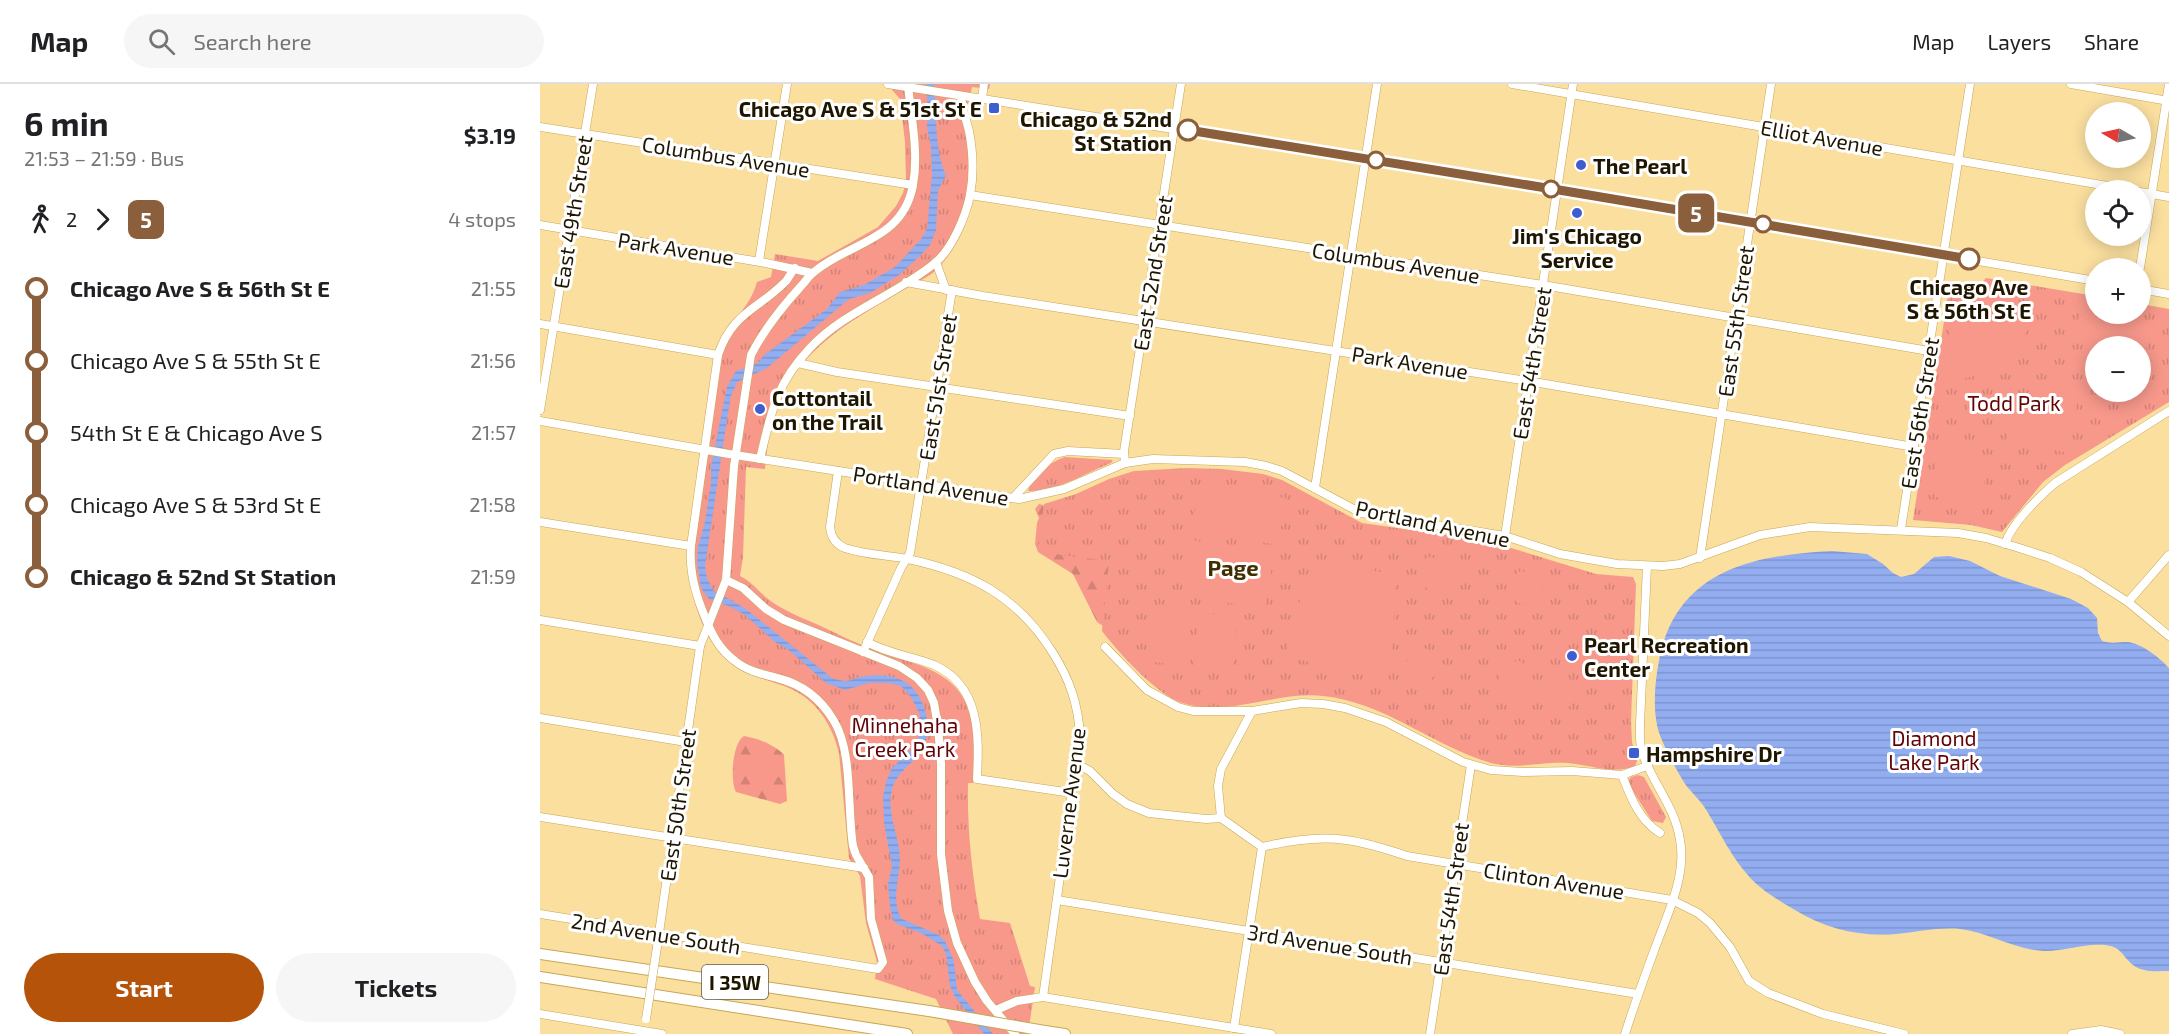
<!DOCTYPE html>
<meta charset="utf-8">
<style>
:root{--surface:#fff;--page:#f6f6f6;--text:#202124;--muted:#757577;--line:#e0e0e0;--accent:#b45309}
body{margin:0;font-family:"Exo 2",sans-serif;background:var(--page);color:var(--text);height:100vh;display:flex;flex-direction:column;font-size:22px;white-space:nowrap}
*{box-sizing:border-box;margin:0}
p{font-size:20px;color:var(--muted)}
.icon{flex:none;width:33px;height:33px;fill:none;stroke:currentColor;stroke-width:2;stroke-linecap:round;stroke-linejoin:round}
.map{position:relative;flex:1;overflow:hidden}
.sheet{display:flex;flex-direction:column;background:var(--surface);width:540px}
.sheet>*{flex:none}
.badge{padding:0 12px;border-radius:9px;font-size:21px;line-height:39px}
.needle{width:39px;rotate:279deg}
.tools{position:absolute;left:1545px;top:18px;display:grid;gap:12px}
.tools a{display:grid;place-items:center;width:66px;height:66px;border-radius:50%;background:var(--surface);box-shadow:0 3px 15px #0003;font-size:30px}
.map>.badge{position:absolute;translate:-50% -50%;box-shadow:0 0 0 3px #fff}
.legs{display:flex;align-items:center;gap:9px;height:66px;padding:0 24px;font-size:20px}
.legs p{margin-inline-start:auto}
.overview{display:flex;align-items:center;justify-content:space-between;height:102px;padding:0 24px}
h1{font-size:33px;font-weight:700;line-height:45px}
.action{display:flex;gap:12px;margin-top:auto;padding:12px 24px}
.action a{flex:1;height:69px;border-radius:36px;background:var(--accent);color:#fff;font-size:24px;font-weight:700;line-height:69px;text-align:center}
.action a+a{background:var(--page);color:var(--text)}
ul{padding:0 24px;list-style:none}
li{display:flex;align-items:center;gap:21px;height:72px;font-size:22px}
li i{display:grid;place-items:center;width:9px;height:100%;margin:0 8px;background:currentColor}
li i::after{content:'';width:15px;height:15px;margin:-8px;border:4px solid;border-radius:50%;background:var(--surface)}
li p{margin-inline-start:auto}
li:first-child i{background:linear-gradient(#0000 50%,currentColor 0)}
li:last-child i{background:linear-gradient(currentColor 50%,#0000 0)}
header{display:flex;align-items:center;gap:36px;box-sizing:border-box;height:84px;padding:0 30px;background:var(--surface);border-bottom:2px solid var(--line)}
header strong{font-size:28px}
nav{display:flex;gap:33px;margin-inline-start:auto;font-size:21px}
.search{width:420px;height:54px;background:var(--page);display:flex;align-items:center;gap:15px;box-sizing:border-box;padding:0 21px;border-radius:33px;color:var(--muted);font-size:22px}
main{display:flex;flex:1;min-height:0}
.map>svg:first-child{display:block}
</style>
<header>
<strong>Map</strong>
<div class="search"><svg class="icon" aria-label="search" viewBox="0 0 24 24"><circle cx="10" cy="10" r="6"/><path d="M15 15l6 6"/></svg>Search here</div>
<nav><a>Map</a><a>Layers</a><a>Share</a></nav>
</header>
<main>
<section class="sheet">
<div class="overview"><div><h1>6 min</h1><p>21:53 – 21:59 · Bus</p></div><b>$3.19</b></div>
<div class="legs"><svg class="icon" aria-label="walk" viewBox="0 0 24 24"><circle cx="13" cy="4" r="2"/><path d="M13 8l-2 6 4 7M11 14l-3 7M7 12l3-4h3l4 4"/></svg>2<svg class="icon" aria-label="forward" viewBox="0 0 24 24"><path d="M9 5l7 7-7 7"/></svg><b class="badge" style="background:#8b5e3c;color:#fff">5</b><p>4 stops</p></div>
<ul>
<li><i style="color:#8b5e3c"></i><b>Chicago Ave S &amp; 56th St E</b><p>21:55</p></li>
<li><i style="color:#8b5e3c"></i><span>Chicago Ave S &amp; 55th St E</span><p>21:56</p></li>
<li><i style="color:#8b5e3c"></i><span>54th St E &amp; Chicago Ave S</span><p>21:57</p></li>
<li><i style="color:#8b5e3c"></i><span>Chicago Ave S &amp; 53rd St E</span><p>21:58</p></li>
<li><i style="color:#8b5e3c"></i><b>Chicago &amp; 52nd St Station</b><p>21:59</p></li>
</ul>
<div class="action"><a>Start</a><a>Tickets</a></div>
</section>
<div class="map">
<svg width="1629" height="950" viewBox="0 0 1629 950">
<defs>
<pattern id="forest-firs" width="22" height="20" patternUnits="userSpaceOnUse" patternTransform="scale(1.5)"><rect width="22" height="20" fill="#f7988b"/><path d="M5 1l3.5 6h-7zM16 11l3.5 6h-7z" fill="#d38276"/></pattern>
<pattern id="park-tufts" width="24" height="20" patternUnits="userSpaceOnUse" patternTransform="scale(1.5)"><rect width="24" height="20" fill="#f7988b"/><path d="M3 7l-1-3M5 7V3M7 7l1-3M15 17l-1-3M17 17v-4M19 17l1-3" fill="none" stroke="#d38276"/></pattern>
<pattern id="water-rules" width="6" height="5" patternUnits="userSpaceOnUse" patternTransform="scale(1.5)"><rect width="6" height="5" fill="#93adf1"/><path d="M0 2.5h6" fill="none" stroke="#7e94cd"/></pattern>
</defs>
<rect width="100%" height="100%" fill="#fadf9f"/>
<g fill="url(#forest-firs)">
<polygon points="499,420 503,421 507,426 560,460 581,501 574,549 557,538 533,490 498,468 495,460 497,439 499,434 495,425"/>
<path d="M204 652C217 654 235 661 244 671L247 717 240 720 196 708C190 697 192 659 204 652Z"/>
</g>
<g fill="url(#park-tufts)" fill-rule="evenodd">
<path d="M347 0H450L449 5 432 3C431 10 428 19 428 26 428 38 434 51 435 63 439 108 428 155 394 188 382 197 368 203 355 211 306 240 263 264 239 318 229 339 227 363 225 385L206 383 203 473 200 492C212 497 220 510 232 518 248 529 268 536 285 544 301 552 316 559 332 565 368 579 415 584 429 626 437 648 434 675 433 699H428C427 745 432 790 440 835L470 839 490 902 495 903 488 950H413L396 915 335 895 337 878 326 839 320 792 309 774 299 669C291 636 272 610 238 600 221 594 202 590 188 577 164 556 154 520 148 490L179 260C191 235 209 226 217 198L231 193 235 170 278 177 338 143 356 122 363 109 366 97 365 58 360 15Z"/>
<path d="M1446 194 1555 212 1556 230H1600L1601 220 1629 225V318L1525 381 1503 398 1462 448 1431 441 1373 436 1410 199C1424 201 1437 206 1446 194ZM1556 262H1600V308H1556Z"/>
<path d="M525 373 573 376 571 379C545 389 516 408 488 407 492 393 511 377 525 373Z"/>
<path d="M647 384 682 385 723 390 742 396 822 439 948 457 1056 490 1093 493 1096 500 1091 637 1092 658 1097 677 1095 682C1073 691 1051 681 1028 679 1002 677 977 686 951 679 893 662 844 618 783 612 736 607 688 634 642 619 617 611 578 568 562 547L569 477 498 468 504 420 536 410 569 395 594 387Z"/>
<polygon points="1098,691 1104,693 1126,733 1123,739 1112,737 1089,701 1088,697 1091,693"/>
</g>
<g fill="#f7988b">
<path d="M1423 210 1499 223C1491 240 1477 271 1460 281 1443 292 1421 295 1402 299L1415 218Z"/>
<polygon points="1539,231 1606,243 1609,248 1601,296 1600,262 1556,262 1555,278 1545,256"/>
<path d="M1541 298 1529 365 1524 368 1465 359C1485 319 1497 310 1541 298Z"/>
<path d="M1401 351C1437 368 1443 384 1449 422L1396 413 1391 407Z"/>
<polygon points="660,399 746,414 738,461 652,445"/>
<polygon points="650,456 734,470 725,525 641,511"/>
<path d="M888 473C892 474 898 474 902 475 926 482 906 520 886 504 884 502 881 500 880 496 879 491 882 482 883 477Z"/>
<polygon points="793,479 856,491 851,590 843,596 748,573 748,547 770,492"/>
<path d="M980 487 1000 490 1003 496C1002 502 1002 510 998 515 986 533 950 506 980 487Z"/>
<polygon points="617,522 651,528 642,582 608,577"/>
<polygon points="658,529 697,532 693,587 654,583"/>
<path d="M880 563C902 567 906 584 889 597L869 595 865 590C867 577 867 567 880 563Z"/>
<path d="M979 577 986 581 992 588 989 608 984 612C978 611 969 611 964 607 956 602 957 588 964 581 968 578 974 577 979 577Z"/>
<polygon points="1011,598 1037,609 1031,623 1005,612"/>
<polygon points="240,671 240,693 206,693 205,672"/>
</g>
<g fill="url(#water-rules)">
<path d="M386 0H394C397 32 394 63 406 92L398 106 396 146 390 161 379 173 359 191 330 209 309 215 227 284 197 298 191 312 187 335 165 482 167 494 173 506 206 525 292 594C296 595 302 597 306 597 310 597 315 594 319 593 331 591 347 590 359 595 384 604 395 643 382 665 373 681 357 687 352 705 346 731 360 752 360 777 359 794 351 821 362 835L399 851 405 857 414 877 417 906 453 950H444L415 913 410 902 406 870 402 862 383 850 357 840 353 836 350 823 348 800 352 782 344 739 343 713 346 698 352 684 374 663 378 655 380 631 371 613 361 602 348 599H329L305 606 286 599 249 566 235 558 205 531 191 523 169 515 161 504 157 478 158 463 165 438 171 399V382L187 303 196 287 218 279 224 271 287 225 300 208 324 201 355 183 381 155 387 145 392 91 391 63 387 43 388 26Z"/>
<path d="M1292 467 1327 470 1343 480 1353 489 1361 493 1374 490 1394 473 1409 472 1430 477 1460 492 1531 515 1548 524 1557 534 1558 549 1562 557C1571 560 1578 558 1587 558 1601 559 1619 573 1629 584V887C1618 887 1603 889 1593 881 1581 871 1582 863 1565 861 1545 859 1525 867 1505 867 1475 866 1448 848 1420 845 1399 843 1377 848 1356 850 1320 853 1286 845 1255 826 1238 816 1219 805 1207 790 1192 774 1177 743 1165 724 1158 713 1148 706 1142 695 1135 683 1119 654 1117 641 1113 621 1115 597 1119 577 1136 486 1213 471 1292 467Z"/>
</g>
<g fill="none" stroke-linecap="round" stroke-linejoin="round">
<defs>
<g id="minor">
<polyline points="348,0 1025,107 1556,197"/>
<polyline points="972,0 1591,106"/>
<polyline points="1531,0 1629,17"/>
<polyline points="442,14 444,0"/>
<polyline points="0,43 373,101"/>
<polyline points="1600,108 1629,113"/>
<polyline points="430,111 1003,201 1389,267"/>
<polyline points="0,141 226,179 272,189"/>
<polyline points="219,177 247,0"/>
<polyline points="396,178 406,206"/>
<polyline points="1600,184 1629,0"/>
<polyline points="366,198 443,212 988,297 1374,363"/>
<polyline points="1600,205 1629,210"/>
<polyline points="0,240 178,271"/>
<polyline points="258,279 297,288 590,332"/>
<polyline points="0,326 53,0"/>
<polyline points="0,337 189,370 479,415 524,405 585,379 613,375 644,376 705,378 726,382 742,387 821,429 965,452 1020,470 1077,480 1123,482 1140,480 1220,451 1270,443 1418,449 1446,454 1476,463 1510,474 1541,488 1588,518 1629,552"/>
<path d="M220 375C231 328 236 300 270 264 305 227 356 211 395 179 412 165 426 132 430 111 434 90 433 68 429 47 426 35 422 25 421 12"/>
<polyline points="585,379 584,367 641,0"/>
<path d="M298 387 290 443C291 453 295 460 305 464 325 471 348 471 368 475 433 489 478 513 513 569 530 596 538 620 540 651L503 913"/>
<polyline points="775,404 837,0"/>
<polyline points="473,414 514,370 528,367 584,370"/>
<polyline points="0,438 151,462"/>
<polyline points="1361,445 1430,0"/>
<polyline points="965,452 1033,0"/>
<path d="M1465 460C1472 439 1498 414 1515 399L1629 327"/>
<polyline points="1160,474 1231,0"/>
<polyline points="186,496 203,504 226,525 244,536 359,582 377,594 388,606 394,619 398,643 401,679 401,770 408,827 417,859 435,898 447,917 475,950"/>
<polyline points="1588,518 1629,471"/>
<polyline points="0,536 160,562"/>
<path d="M327 558C348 570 372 572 394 581 441 602 439 652 437 695L532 709"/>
<polyline points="565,563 607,606 638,623 653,627 712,627 761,619 783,620 805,624 846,638 923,678 951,686 983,688 1032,687 1082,691 1107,682"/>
<polyline points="323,568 361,484 370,469 412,206"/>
<polyline points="0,634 146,658"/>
<path d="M537 680 550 687 573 710 587 720 609 729 666 735 681 734 722 763C781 749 809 752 867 772L1132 816 1158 829 1170 839 1190 863 1209 897 1228 909 1283 930 1364 950"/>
<path d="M1082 691C1091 714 1099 736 1120 749"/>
<polyline points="0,733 324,784"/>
<polyline points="681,734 678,702 681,685 712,627"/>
<polyline points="517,816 1098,910"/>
<path d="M0 830 338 885 343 878 331 835 329 793 316 771 313 762C307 725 313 668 294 637 281 615 262 600 237 594 223 590 207 587 195 577 179 565 172 551 165 533 155 510 149 488 151 462L178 271C192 229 217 226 244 199 249 195 250 189 255 184"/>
<path d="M117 863 160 562 186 496 194 382 211 271C224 245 242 223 262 201 266 197 269 191 274 188 309 158 363 157 373 101 379 68 371 33 368 1"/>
<polyline points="456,926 477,917 503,913 731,950"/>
<polyline points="0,930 122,950"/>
<polyline points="694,944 722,763"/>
<polyline points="890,950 931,681"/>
<path d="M1085 950C1094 922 1104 894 1114 867 1126 833 1147 793 1140 756 1135 722 1112 699 1102 668 1099 659 1100 649 1100 640L1107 482"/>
<polyline points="1532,950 1561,946 1580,950"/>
</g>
<g id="highway">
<polyline points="0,870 389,927"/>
<polyline points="0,893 367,950"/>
<polyline points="505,947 525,950"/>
</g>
</defs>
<use href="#minor" stroke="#c7a755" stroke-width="9"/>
<use href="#highway" stroke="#c7a755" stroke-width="12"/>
<use href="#minor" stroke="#fff" stroke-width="8"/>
<use href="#highway" stroke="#fff" stroke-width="10"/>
<defs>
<polyline id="minor-bridge" points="106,935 117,863"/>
<polyline id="highway-bridge" points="389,927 505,947"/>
</defs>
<use href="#minor-bridge" stroke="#c7a755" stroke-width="9" stroke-linecap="butt"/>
<use href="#highway-bridge" stroke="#c7a755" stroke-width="12" stroke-linecap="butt"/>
<use href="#minor-bridge" stroke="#fff" stroke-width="8"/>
<use href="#highway-bridge" stroke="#fff" stroke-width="10"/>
</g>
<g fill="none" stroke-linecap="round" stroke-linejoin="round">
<defs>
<polyline id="line-1" points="648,46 1025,107 1429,175"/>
</defs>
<use href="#line-1" stroke="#fff" stroke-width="14"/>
<use href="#line-1" stroke="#8b5e3c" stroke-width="9"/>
</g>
<g fill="#3e5dcf" stroke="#fff" stroke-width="2">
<rect x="448" y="18" width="12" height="12" rx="3"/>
<circle cx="1041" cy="81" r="6"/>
<circle cx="1037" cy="129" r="6"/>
<circle cx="220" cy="325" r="6"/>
<circle cx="1032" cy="572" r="6"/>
<rect x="1088" y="663" width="12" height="12" rx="3"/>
</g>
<g fill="#fff" stroke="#8b5e3c" stroke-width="3">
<circle cx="648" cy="46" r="10"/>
<circle cx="836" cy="76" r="8"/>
<circle cx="1011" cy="105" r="8"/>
<circle cx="1223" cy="140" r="8"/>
<circle cx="1429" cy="175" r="10"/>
</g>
<g text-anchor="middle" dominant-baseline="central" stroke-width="6" stroke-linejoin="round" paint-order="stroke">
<rect fill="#fff" stroke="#625c4c" stroke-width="1.5" x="162" y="881" width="66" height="34" rx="4.5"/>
<g font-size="20" font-weight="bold" fill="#1f1600">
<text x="195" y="898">I 35W</text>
</g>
<g font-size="21" font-weight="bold" fill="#1f1600" stroke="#fff" text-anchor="start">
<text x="442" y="24" text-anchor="end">Chicago Ave S &amp; 51st St E</text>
<text x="1053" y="81">The Pearl</text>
<text x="1037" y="151" text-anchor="middle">Jim's Chicago<tspan x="1037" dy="24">Service</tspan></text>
<text x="232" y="313">Cottontail<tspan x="232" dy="24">on the Trail</tspan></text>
<text x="1044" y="560">Pearl Recreation<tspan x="1044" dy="24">Center</tspan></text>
<text x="1106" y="669">Hampshire Dr</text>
</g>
<g font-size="21" font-weight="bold" fill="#1f1600" stroke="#fff" text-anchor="end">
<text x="632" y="34">Chicago &amp; 52nd<tspan x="632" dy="24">St Station</tspan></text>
<text x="1429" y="202" text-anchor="middle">Chicago Ave<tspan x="1429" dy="24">S &amp; 56th St E</tspan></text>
</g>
<g font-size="21" fill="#1f1600" stroke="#fff">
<text transform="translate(1282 53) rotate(10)">Elliot Avenue</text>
<text transform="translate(186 72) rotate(9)">Columbus Avenue</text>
<text transform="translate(32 128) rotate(-81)">East 49th Street</text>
<text transform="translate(136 164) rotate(9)">Park Avenue</text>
<text transform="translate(856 178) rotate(9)">Columbus Avenue</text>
<text transform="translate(612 189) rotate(-81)">East 52nd Street</text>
<text transform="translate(1195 237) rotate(-82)">East 55th Street</text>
<text transform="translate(870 278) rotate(9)">Park Avenue</text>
<text transform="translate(991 279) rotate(-81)">East 54th Street</text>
<text transform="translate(397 303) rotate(-81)">East 51st Street</text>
<text transform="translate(1379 329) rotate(-81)">East 56th Street</text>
<text transform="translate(391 401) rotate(9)">Portland Avenue</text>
<text transform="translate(893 439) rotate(12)">Portland Avenue</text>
<text transform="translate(528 719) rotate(-83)">Luverne Avenue</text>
<text transform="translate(137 721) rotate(-82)">East 50th Street</text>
<text transform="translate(1014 796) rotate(9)">Clinton Avenue</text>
<text transform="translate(910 815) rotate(-82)">East 54th Street</text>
<text transform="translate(116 849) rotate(9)">2nd Avenue South</text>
<text transform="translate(790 860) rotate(9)">3rd Avenue South</text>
</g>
<g font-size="21" fill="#630304" stroke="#fff">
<text x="1474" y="318">Todd Park</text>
<text x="365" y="640">Minnehaha<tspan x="365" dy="24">Creek Park</tspan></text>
<text x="1394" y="653">Diamond<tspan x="1394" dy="24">Lake Park</tspan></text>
</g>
<g font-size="22" font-weight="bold" fill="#3f2f00" stroke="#fff">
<text x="693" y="483">Page</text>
</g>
</g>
</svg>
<div class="tools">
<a><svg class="needle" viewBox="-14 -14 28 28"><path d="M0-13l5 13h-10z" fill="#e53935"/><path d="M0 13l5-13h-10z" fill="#757577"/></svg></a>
<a><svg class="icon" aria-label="locate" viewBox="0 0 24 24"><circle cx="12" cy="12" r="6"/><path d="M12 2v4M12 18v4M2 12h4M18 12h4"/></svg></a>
<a>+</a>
<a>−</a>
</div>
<b class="badge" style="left:1156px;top:129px;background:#8b5e3c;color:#fff">5</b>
</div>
</main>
